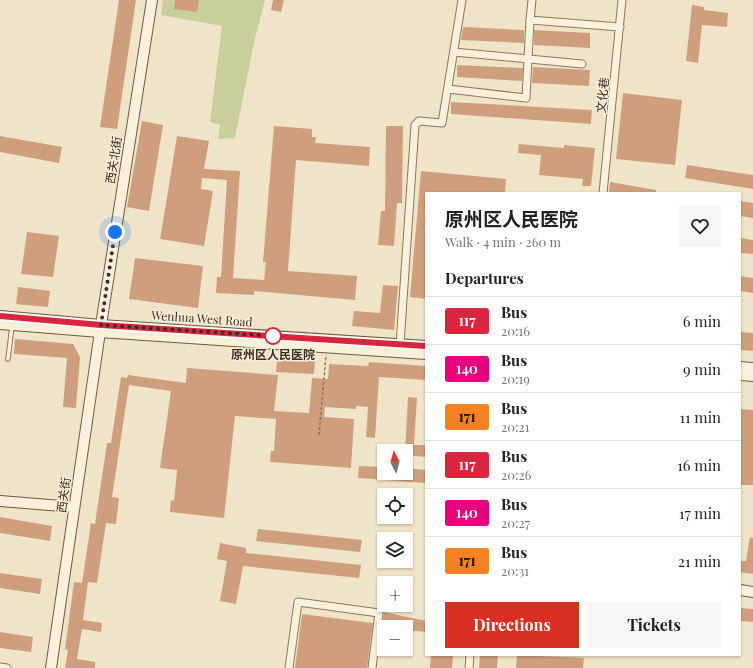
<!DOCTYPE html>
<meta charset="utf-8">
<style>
:root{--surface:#fff;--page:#f6f6f6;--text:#222;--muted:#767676;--line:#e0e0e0;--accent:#d93025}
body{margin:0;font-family:"Playfair Display","Noto Sans SC",serif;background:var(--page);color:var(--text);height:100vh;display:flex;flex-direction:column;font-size:15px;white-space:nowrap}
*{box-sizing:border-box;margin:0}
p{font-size:13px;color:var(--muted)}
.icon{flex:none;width:22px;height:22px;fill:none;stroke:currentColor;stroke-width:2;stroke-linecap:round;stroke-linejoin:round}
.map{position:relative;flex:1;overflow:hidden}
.details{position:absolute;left:425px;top:192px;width:316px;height:464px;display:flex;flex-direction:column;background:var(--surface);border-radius:0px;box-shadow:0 1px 3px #0004}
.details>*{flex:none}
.badge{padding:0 8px;border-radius:3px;font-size:14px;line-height:26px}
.needle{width:26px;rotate:354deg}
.tools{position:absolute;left:377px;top:444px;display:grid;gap:8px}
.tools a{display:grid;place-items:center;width:36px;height:36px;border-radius:0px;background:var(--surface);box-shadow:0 1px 3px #0004;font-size:20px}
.you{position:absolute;width:20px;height:20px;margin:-10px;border:3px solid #fff;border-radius:50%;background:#1a73e8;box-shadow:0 0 0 6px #1a73e833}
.map>.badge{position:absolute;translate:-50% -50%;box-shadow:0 0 0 2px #fff}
h2{padding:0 20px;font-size:15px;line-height:36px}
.round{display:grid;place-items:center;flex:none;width:42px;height:42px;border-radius:0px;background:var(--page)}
.headline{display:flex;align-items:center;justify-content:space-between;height:68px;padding:0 20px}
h1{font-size:19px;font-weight:700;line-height:30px}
.primary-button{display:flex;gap:8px;margin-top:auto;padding:8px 20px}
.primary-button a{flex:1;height:46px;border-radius:0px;background:var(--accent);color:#fff;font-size:16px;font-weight:700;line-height:46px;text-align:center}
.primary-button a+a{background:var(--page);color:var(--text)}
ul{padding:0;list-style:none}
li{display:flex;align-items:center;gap:12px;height:48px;padding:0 20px;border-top:1px solid var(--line)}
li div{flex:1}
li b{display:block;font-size:15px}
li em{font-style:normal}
li .badge{min-width:44px;font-weight:700;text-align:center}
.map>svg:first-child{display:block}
</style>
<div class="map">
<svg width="753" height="668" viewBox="0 0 753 668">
<rect width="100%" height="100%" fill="#f0e4c8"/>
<polygon fill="#c9cf9b" points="163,0 265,0 255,38 235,138 218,139 220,125 210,122 222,26 161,15"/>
<g fill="#cf9f7d">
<polygon points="119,0 136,0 117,129 100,127"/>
<polygon points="175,0 199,0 197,12 174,9"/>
<polygon points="273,0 284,0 281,12 271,10"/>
<polygon points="692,5 704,7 704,10 728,13 727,27 702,25 698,63 686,61"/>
<polygon points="463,27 524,30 524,43 461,40"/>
<polygon points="534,30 590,33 590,48 534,45"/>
<polygon points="457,65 523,68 522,81 457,77"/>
<polygon points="533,67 590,70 589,86 532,83"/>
<polygon points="623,93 682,100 675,165 616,159"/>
<polygon points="451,102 592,110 591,124 451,114"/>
<polygon points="142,121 163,125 149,211 127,207"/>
<polygon points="274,126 312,129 312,137 316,137 315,143 370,147 369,166 296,160 288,271 357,276 355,300 254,291 254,295 216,293 217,277 221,277 227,180 202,178 201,189 213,191 204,246 160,239 177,136 209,141 204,169 240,171 233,278 264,280 266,262 263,262"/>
<polygon points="386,126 403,126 402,203 397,203 394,246 378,245 381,211 385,211"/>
<polygon points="0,136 62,147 59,163 0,152"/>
<polygon points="519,144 564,148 564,145 595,148 591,186 582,186 583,179 539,175 541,155 518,153"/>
<polygon points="687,165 753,175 753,189 685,178"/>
<polygon points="421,171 506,179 505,193 426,193 426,299 410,297"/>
<polygon points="610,182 656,190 656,193 609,193"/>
<polygon points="740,201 753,203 753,218 740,216"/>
<polygon points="27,232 59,236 53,277 21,274"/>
<polygon points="740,238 753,240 753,254 740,253"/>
<polygon points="135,258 203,266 198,308 129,299"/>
<polygon points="740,276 753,278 753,293 740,291"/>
<polygon points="383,285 398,286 394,330 352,326 354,311 380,313"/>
<polygon points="18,287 50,291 48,307 16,304"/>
<polygon points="740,332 753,333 753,351 740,350"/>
<polygon points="15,339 73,344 80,357 76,408 63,407 67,358 14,354"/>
<polygon points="277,358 315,361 314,374 276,372"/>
<polygon points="369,362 426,366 426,380 379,377 375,438 366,437 368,407 356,406 356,409 325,407 324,417 354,419 351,468 270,462 271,451 274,451 276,419 235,416 224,518 170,512 171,500 174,501 177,470 160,468 171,391 129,385 112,497 119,498 116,524 106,523 97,583 88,582 83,620 102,623 101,632 82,629 77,659 95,662 95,668 65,668 68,650 65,649 74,582 82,583 91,523 95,524 107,443 111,443 121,377 127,378 128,375 186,383 187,368 278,375 274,411 309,413 312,378 328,379 329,364 368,366"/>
<polygon points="408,397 417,398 414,445 426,445 426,457 406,455 405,451"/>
<polygon points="740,409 753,410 753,485 740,485"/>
<polygon points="359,466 384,467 384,473 406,473 406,468 426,470 426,483 358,478"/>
<polygon points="0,517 52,526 50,541 0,533"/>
<polygon points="258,529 362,540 360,552 256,541"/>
<polygon points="750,537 753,538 753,574 740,572 740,561 746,561"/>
<polygon points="220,543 246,548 246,553 361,565 359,578 243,566 236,604 220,601 227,561 217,559"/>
<polygon points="0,573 42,579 40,594 0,588"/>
<polygon points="740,608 753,609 753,622 740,621"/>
<polygon points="384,612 426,621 426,632 406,630 406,627 382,626"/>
<polygon points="302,614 373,623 367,668 295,668"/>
<polygon points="0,632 33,637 31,652 0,648"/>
<polygon points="431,655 453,655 452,668 430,668"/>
<polygon points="480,655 498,655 497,668 479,668"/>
<polygon points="517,655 584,658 583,668 516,668"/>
</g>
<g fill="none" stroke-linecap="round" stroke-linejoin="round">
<defs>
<polyline id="lane" points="8,359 12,326"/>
<g id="street">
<polyline points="532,0 530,20 620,27"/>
<polyline points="454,52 582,64"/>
<polyline points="448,89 526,98 530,20"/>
<polyline points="603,193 622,0"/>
<polyline points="400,344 415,125 419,121 442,123 462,0"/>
<polyline points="0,667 7,668"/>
<polyline points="289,668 298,602 379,613 372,668"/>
<polyline points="469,668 470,655"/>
</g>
<g id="secondary">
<polyline points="0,316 101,325 426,346"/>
<polyline points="0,324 100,332 426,354"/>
<polyline points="740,367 753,368"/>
<polyline points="740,375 753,376"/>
<polyline points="0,501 74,507"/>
<polyline points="740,590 753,592"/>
<polyline points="51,668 101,325 152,0"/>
</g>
</defs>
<use href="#lane" stroke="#8d765c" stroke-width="5.5"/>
<use href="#street" stroke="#8d765c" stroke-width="9"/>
<use href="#secondary" stroke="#6f573f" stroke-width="12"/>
<polyline stroke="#8d765c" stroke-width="1.5" stroke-dasharray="3 2" stroke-linecap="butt" points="319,435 326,355"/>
<use href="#lane" stroke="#faf1dc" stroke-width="3.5"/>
<use href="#street" stroke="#faf1dc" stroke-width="7"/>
<use href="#secondary" stroke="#faf1dc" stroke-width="10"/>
</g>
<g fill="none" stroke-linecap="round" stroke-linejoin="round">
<defs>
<polyline id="line" points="0,316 101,325 426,346"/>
</defs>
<use href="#line" stroke="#fff" stroke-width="9"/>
<use href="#line" stroke="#d7263d" stroke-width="6"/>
<polyline stroke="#3d2e20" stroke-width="4" stroke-dasharray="0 7.2" points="115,232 101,325 273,336"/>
</g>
<circle fill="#fff" stroke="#d7263d" stroke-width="2" cx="273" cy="336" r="8"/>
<g text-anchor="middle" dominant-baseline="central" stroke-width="3" stroke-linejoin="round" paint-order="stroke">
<g font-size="12" fill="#3d2e20" stroke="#f7eed8">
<text transform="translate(602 95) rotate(-84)">文化巷</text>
<text transform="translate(113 160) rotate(-81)">西关北街</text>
<text transform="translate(202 318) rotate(4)">Wenhua West Road</text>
<text transform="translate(63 495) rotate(-82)">西关街</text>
</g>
<g font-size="12" font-weight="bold" fill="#3d2e20" stroke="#f7eed8">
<text x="273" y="354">原州区人民医院</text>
</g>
</g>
</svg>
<div class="tools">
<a><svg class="needle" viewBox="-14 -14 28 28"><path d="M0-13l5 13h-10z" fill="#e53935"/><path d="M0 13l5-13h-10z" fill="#767676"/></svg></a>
<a><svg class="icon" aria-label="locate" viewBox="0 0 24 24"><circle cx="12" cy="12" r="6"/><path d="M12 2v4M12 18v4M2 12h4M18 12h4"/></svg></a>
<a><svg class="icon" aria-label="layers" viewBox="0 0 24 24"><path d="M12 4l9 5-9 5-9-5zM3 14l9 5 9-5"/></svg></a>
<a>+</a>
<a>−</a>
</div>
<div class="you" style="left:115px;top:232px"></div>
<section class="details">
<div class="headline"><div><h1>原州区人民医院</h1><p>Walk · 4 min · 260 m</p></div><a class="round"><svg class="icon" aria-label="heart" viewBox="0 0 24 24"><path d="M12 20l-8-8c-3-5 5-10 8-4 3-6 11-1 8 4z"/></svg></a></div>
<h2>Departures</h2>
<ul>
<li><span class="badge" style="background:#d7263d;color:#fff">117</span><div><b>Bus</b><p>20:16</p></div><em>6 min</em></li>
<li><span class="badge" style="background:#e6007e;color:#fff">140</span><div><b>Bus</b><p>20:19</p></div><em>9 min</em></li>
<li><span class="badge" style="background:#f58220;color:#111">171</span><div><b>Bus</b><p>20:21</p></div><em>11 min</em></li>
<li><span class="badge" style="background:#d7263d;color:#fff">117</span><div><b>Bus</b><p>20:26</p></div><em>16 min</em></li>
<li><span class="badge" style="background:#e6007e;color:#fff">140</span><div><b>Bus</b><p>20:27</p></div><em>17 min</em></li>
<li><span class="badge" style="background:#f58220;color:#111">171</span><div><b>Bus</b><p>20:31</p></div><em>21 min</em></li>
</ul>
<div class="primary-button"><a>Directions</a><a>Tickets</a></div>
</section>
</div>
